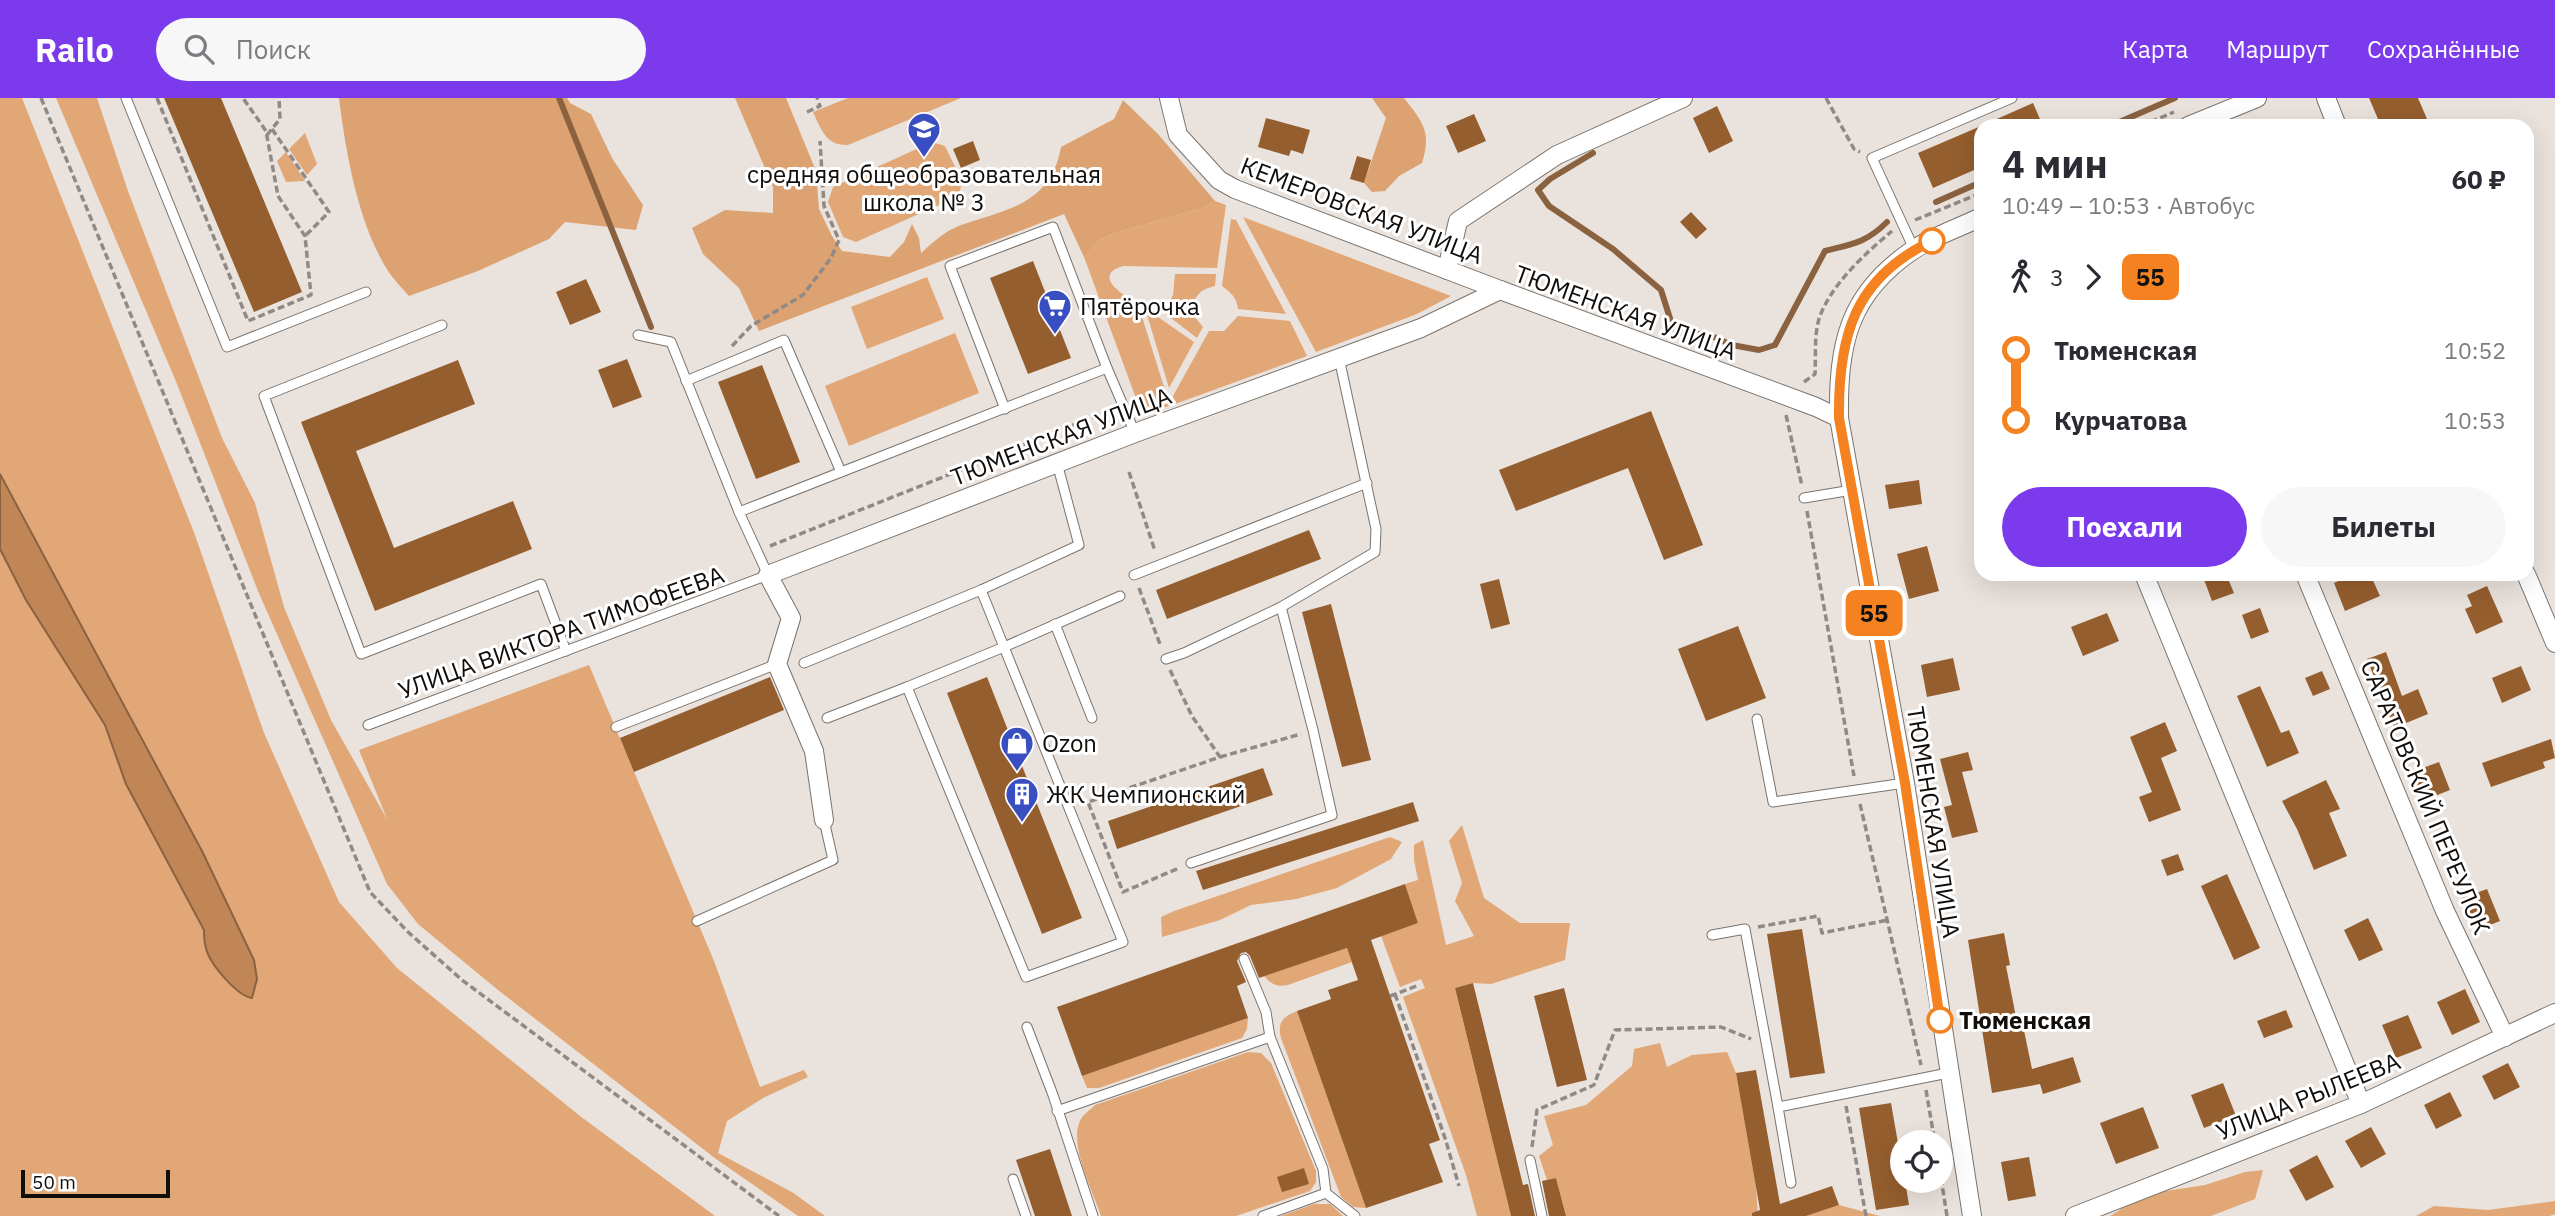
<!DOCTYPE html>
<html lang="ru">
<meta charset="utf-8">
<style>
:root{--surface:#fff;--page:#f7f7f7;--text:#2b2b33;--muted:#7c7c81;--accent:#7c3aed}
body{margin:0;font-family:"IBM Plex Sans",sans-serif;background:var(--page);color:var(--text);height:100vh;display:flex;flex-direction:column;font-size:26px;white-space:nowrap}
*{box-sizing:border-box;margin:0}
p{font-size:23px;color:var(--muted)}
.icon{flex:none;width:38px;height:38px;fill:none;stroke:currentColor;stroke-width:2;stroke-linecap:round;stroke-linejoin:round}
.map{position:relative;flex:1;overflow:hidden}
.drawer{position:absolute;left:1974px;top:21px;width:560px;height:462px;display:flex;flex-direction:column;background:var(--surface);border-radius:21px;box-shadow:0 7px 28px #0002}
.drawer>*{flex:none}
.badge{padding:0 14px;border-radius:10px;font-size:24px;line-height:46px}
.controls{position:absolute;left:1890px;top:1032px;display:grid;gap:14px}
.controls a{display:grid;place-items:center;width:63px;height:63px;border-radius:50%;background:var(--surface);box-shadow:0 7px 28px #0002;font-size:35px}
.scale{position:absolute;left:21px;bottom:18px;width:149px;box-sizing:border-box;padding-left:7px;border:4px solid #100d0b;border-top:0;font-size:19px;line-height:24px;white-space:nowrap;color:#100d0b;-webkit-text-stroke:5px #fff;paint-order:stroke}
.map>.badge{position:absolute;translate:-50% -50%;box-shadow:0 0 0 4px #fff}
.legs{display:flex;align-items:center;gap:10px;height:77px;padding:0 28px;font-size:23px}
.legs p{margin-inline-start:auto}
.head{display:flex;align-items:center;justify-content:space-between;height:119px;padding:0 28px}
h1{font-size:38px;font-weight:700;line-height:52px}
.action{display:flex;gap:14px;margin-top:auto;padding:14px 28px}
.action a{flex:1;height:80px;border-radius:42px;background:var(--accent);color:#fff;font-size:28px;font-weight:700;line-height:80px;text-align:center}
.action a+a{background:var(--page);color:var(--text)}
ul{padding:0 28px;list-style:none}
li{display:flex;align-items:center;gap:24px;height:70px;font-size:26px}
li i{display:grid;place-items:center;width:10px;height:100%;margin:0 9px;background:currentColor}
li i::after{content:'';width:18px;height:18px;margin:-9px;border:5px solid;border-radius:50%;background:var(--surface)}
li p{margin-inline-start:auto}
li:first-child i{background:linear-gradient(#0000 50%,currentColor 0)}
li:last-child i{background:linear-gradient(currentColor 50%,#0000 0)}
header{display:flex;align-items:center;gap:42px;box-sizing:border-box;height:98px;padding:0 35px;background:var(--accent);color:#fff}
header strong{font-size:33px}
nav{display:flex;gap:38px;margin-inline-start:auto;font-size:24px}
.search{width:490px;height:63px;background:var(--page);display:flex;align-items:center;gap:18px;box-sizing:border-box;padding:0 24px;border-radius:38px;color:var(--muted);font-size:26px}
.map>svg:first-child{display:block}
</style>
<header>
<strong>Railo</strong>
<div class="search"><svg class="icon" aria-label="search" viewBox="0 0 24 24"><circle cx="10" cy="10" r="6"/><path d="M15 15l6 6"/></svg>Поиск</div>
<nav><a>Карта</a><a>Маршрут</a><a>Сохранённые</a></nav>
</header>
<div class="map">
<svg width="2555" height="1118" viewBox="0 0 2555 1118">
<rect width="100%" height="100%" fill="#eae2dc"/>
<g fill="#e2a777">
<polygon points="0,0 22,0 195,437 264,635 339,804 397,870 580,1018 715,1118 0,1118 0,451 26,502 105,627 126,686 204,832 206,852 203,755 0,376"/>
<polygon points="56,0 97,0 128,93 222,340 255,405 284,509 331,622 387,721 359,652 589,567 714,863 760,989 804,972 808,979 763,1000 727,1023 718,1055 792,1094 825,1118 798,1118 716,1061 498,892 418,826 387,786 258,493 177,286"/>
<path d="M848 0H961L848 47C826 48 821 31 813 14Z"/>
<polygon points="305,35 317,66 307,77 289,51"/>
<polygon points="932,44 945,48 962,83 959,98 856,144 843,139 828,104 833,89"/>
<polygon points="286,54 305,83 286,84 277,63"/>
<path d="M1215 103 1226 107 1217 170 1123 168C1090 178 1126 199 1138 206L1170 308 1141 314 1084 159 1100 142 1112 136 1203 110Z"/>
<polygon points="1243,119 1451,198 1417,216 1316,254"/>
<path d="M1231 121 1236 122 1286 216 1238 211C1237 199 1230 194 1222 188Z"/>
<path d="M1175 176H1216L1215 188C1198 192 1193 199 1193 217L1203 229 1197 240 1163 214 1173 197Z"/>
<polygon points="927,179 944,221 867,251 851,209"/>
<polygon points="1145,210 1194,244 1169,290"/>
<polygon points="1238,218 1290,223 1307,258 1175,306 1173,298 1209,233 1224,233"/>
<polygon points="955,235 979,295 849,348 825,288"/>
<polygon points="1462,727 1484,800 1520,825 1570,825 1565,862 1491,886 1473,885 1455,890 1511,1118 1477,1118 1466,1077 1403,899 1425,890 1421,881 1400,889 1381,838 1418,825 1405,786 1418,782 1414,762 1414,747 1423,742 1446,847 1474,838 1455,803 1462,785 1449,743"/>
<polygon points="1390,739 1402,744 1391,761 1337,790 1296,801 1251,807 1220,822 1162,839 1161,819 1174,813"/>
<path d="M1347 850 1352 864 1288 887C1277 889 1272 887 1264 878Z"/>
<path d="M1297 913 1366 1110 1353 1109 1341 1099 1281 940C1277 924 1283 919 1297 913Z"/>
<polygon points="1248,920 1247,931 1242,940 1099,990 1087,990 1082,978"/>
<polygon points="1660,945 1667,969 1692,957 1727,954 1736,975 1756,1089 1758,1118 1566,1118 1556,1080 1547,1082 1539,1058 1553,1047 1544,1018 1586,1007 1632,968 1634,951"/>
<path d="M1248 954 1261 955 1271 965 1316 1073V1084L1310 1093 1236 1118H1101C1093 1093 1065 1041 1083 1018 1086 1014 1092 1011 1095 1007Z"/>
<polygon points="2263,1072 2255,1101 2211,1118 2110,1118 2146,1096 2205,1087 2245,1074"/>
<polygon points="2555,1103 2555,1116 2550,1118 2416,1118 2434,1108 2488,1112"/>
<polygon points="1314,1106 1330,1106 1343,1118 1281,1118"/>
<polygon points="1839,1107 1880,1118 1806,1118"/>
</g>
<g fill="#dda271">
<path d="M339 0H567L570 5 591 16 612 60 643 107 636 132 565 124 549 141 478 173 409 198C402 190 394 182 388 173 358 125 346 56 339 0Z"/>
<path d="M735 0H786L816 73 819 111 832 138 842 153 890 159 904 144 912 126 919 140 921 155C933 144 945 133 961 127 1008 111 1051 106 1061 49L1114 21 1123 2 1158 36 1215 103 1203 110 1112 136 1100 142 1084 159 1064 116 759 233 739 190 703 156 692 130 725 112 773 115V89Z"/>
<path d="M1372 0H1404C1423 24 1432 35 1422 65L1399 78 1385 93 1372 94 1364 85 1386 20Z"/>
</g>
<path fill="#c08656" stroke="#8b6240" stroke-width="2" d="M0 376 203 755 254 862 257 881 252 900C237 898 209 865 206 850 204 844 204 838 204 832L126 686 105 627 26 502 0 451Z"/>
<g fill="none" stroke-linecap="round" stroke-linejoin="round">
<g stroke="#8b6240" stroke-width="6">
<polyline points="559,0 651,229"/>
<polyline points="2110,28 2175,0"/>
<path d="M1593 55 1550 81 1538 92 1549 108 1613 151 1661 192 1673 230 1684 236H1707L1732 247 1759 252 1775 247 1825 153C1852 146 1866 145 1887 124"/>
<polyline points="1936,104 1981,84"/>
</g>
</g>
<g fill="#955e2e">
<polygon points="164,0 221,0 302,194 254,214"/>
<polygon points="2369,0 2418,0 2427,21 2409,28 2381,28"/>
<polygon points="2033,5 2043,28 1981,28"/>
<polygon points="1717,8 1733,43 1709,55 1693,20"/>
<polygon points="1474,16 1486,43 1458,55 1446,28"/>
<polygon points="1266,20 1310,32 1303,56 1291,52 1289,58 1258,49"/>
<polygon points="1981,28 1981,69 1933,90 1918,55"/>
<polygon points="973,43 980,62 961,70 953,51"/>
<polygon points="1357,58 1371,62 1364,85 1350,81"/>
<polygon points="1691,114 1707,131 1696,141 1680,124"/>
<polygon points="1033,163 1071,260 1028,276 990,180"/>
<polygon points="586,181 601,214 570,227 556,194"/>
<polygon points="627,261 642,299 613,310 598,272"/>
<polygon points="458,262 475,306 356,353 394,450 513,403 532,451 375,513 301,324"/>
<polygon points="762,267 800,364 756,381 718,284"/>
<polygon points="1651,313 1703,447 1664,462 1628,370 1516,413 1499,372"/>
<polygon points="1919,382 1922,406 1889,411 1885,387"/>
<polygon points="1309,432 1321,461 1167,521 1156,492"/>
<polygon points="1927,448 1939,493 1909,501 1897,456"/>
<polygon points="2202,476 2226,476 2234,495 2212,503"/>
<polygon points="2355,476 2370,476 2380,498 2345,513 2334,485"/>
<polygon points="1499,481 1510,526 1491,531 1480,486"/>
<polygon points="2487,488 2503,524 2476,536 2465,511 2472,508 2467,497"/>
<polygon points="1331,506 1371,662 1342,669 1302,514"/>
<polygon points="2260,510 2269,534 2251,541 2242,517"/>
<polygon points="2107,515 2119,543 2083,558 2071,529"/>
<polygon points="1738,528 1766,600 1706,623 1678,551"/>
<polygon points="2386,554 2402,598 2418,591 2428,616 2394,630 2367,561"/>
<polygon points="1953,560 1960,592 1927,599 1921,567"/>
<polygon points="2521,568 2531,592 2502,605 2492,580"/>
<polygon points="2322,573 2330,591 2313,598 2305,580"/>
<polygon points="770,579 784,612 634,674 620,640"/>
<polygon points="987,579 1082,820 1042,836 947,595"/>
<polygon points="2260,588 2281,635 2289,632 2299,655 2267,669 2237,598"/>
<polygon points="2165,624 2177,653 2161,660 2181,712 2149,724 2139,699 2152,694 2130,639"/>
<polygon points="2551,641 2555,660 2543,664 2545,670 2491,689 2482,665"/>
<polygon points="1968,654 1973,672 1962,674 1978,734 1952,740 1944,709 1952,707 1940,661"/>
<polygon points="2439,664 2450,692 2422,703 2412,674"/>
<polygon points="1263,670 1273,697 1117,751 1108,723"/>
<polygon points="2326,682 2340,711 2329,715 2347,758 2314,772 2297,731 2282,703"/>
<polygon points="1413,704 1419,723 1203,792 1196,773"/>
<polygon points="2178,756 2184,772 2167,778 2161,762"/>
<polygon points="2227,776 2260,850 2234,862 2201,788"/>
<polygon points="1405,786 1418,825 1371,842 1440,1042 1429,1046 1443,1084 1366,1110 1297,913 1331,901 1328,892 1358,882 1347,850 1259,880 1250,858 1246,854 1241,855 1237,863 1246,884 1237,888 1248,920 1082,978 1057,909"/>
<polygon points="2487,791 2500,823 2475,833 2462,800"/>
<polygon points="2368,820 2383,852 2359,863 2344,832"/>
<polygon points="1802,831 1825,975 1790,980 1767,836"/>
<polygon points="2004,835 2010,867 2006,868 2017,924 2022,923 2032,971 2073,959 2081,984 2043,996 2040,986 1992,995 1968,842"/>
<polygon points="1473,885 1523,1087 1528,1086 1535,1118 1511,1118 1455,890"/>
<polygon points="1564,890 1587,982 1557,989 1534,898"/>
<polygon points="2465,891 2480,924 2452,937 2437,904"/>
<polygon points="2286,912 2293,929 2264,940 2257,923"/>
<polygon points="2408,917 2422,950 2396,960 2382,927"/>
<polygon points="2508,965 2520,989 2494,1002 2482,978"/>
<polygon points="1756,972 1780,1106 1832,1088 1839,1107 1806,1118 1752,1118 1752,1115 1760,1112 1736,975"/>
<polygon points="2223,985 2236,1018 2204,1030 2191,997"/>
<polygon points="2450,994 2462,1018 2436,1031 2424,1007"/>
<polygon points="1891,1005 1902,1068 1902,1083 1905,1083 1909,1107 1876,1112 1859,1010"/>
<polygon points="2143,1009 2159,1050 2116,1066 2100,1025"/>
<polygon points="2371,1029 2386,1056 2361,1070 2345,1043"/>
<polygon points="1050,1051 1072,1118 1035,1118 1016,1062"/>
<polygon points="2317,1057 2334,1089 2306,1103 2289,1072"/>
<polygon points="2029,1059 2036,1098 2008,1103 2001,1064"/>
<polygon points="1304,1070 1309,1086 1282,1094 1277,1079"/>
<polygon points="1556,1080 1566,1118 1549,1118 1542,1083"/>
</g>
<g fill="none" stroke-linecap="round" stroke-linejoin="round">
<defs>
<g id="service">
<polyline points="126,0 227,249 366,194"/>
<polyline points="1914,151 1872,60 2012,0"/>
<polyline points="442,227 264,298 361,556 541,486 566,553"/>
<polyline points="686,283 784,242 841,374"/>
<polyline points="1005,311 950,168 1053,129 1107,270"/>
<polyline points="1804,400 1852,392"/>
<polyline points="739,414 1107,270 1135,335"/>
<polyline points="1134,477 1367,385"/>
<polyline points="981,492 1004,549 907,589 1026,879 1123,844 1004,549 1120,498"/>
<polyline points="1055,526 1092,620"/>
<polyline points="1166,561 1184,555 1281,509"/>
<polyline points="804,565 981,492 1079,447 1057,365"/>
<polyline points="827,620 907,589"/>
<polyline points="1757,621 1773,704 1905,685"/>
<polyline points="368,627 768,477 739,414 671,244 638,237"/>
<polyline points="616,629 777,566"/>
<polyline points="1191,765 1332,717 1313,632 1281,509 1375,454 1376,431 1339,260"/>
<polyline points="697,823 833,762 824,722"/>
<polyline points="1712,837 1745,831 1778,1009 1948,975"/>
<polyline points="1244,861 1266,914 1270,939 1323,1071 1326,1095 1355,1118"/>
<polyline points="1027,929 1053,997 1093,1118"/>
<polyline points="1778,1009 1791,1085"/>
<polyline points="1057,1013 1270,939"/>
<polyline points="1530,1062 1542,1118"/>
<polyline points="1013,1081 1026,1118"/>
<polyline points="1263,1118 1326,1095"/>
</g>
<g id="minor">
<polyline points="1169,0 1178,37 1219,82 1235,91 1500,192"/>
<polyline points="2326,0 2337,28"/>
<polyline points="2188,28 2257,0"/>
<polyline points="1447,172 1458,123 1557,57 1683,0"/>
<polyline points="2144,476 2361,1006"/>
<polyline points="2305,476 2445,813 2505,939"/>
<polyline points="2526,476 2555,545"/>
<polyline points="824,722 814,653 777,566 791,520 768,477 1135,335 1421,230 1500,192 1816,309 1839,320"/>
<path d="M1972 1118 1905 685 1839 320C1838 246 1848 196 1913 152 1933 138 1959 130 1981 119"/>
<polyline points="2075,1118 2361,1006 2555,915"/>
</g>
</defs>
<use href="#service" stroke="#7a736d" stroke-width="11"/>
<use href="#minor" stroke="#7a736d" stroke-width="20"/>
<g stroke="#908a86" stroke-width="3.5" stroke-dasharray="7 3.5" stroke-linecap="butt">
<polyline points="41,0 370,794 408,834 462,882 779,1118"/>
<polyline points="157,0 248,223 311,197 305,138 278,98 266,33 243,0"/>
<polyline points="1826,0 1854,51 1860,54"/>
<polyline points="807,14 820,8 817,0"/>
<polyline points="2141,28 2174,14"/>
<polyline points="272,31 329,114 305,138"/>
<polyline points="267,37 280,21 279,0"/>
<polyline points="1915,122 1981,95"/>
<polyline points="732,248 751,228 803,197 831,160 839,142 824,108 820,43"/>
<path d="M1804 284 1815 276C1816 258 1814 238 1819 221 1830 187 1866 155 1892 133"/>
<polyline points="1786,317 1802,388"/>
<polyline points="1129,374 1155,453"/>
<polyline points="1807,413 1854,678"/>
<polyline points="770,448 1111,312"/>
<polyline points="1139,490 1161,549"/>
<polyline points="1170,572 1192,618 1220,659 1088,704 1123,794 1179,770"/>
<polyline points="1220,659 1301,636"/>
<polyline points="1860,706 1921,967"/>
<polyline points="1758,829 1818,818 1822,835 1888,822"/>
<polyline points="1395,896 1445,1040 1459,1088"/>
<polyline points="1390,898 1419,887"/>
<polyline points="1926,992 1935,1045"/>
<polyline points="1846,1008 1866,1118"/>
<polyline points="1532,1049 1537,1012 1594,987 1615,932 1721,929 1751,941"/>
<polyline points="1941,1080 1947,1118"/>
</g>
<use href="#service" stroke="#fff" stroke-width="9"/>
<use href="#minor" stroke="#fff" stroke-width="18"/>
</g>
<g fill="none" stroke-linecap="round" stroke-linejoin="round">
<defs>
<path id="line-1" d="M1932 143C1854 180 1838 239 1839 320L1905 685 1940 922"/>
</defs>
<use href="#line-1" stroke="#fff" stroke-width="16"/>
<use href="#line-1" stroke="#f58220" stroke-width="10"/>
</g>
<defs>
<symbol id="school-pin" viewBox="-11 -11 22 30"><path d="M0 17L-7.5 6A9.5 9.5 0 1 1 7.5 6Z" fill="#394ec0" stroke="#fff"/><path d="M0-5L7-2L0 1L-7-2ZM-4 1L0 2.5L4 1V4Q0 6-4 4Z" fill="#fff"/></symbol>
<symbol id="supermarket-pin" viewBox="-11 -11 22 30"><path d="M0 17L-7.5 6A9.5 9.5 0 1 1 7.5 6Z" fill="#394ec0" stroke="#fff"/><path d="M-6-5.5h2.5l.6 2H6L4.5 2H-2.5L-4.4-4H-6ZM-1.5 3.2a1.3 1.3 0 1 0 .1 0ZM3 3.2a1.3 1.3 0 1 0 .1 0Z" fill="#fff"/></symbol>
<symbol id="shop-pin" viewBox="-11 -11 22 30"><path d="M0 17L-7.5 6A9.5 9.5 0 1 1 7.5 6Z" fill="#394ec0" stroke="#fff"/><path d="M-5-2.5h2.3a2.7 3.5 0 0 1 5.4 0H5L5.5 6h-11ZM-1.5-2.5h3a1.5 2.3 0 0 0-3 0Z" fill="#fff"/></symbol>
<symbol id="building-pin" viewBox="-11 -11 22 30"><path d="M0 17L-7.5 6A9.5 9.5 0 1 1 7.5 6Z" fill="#394ec0" stroke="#fff"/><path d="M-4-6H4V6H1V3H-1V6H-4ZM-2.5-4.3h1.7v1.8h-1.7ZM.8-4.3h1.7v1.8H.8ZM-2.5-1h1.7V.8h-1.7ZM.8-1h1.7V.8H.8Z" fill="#fff"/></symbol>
</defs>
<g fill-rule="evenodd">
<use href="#school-pin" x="905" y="12" width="38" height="52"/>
<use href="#supermarket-pin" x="1036" y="189" width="38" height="52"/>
<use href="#shop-pin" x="998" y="626" width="38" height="52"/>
<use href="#building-pin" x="1003" y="677" width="38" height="52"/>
</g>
<g fill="#fff" stroke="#f58220" stroke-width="3.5">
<circle cx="1932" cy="143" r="12"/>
<circle cx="1940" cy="922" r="12"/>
</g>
<g text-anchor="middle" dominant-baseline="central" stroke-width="6" stroke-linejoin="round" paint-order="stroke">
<g font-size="24" fill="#100d0b" stroke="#fff" text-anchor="start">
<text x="924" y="76" text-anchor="middle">средняя общеобразовательная<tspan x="924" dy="28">школа № 3</tspan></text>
<text x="1080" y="208">Пятёрочка</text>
<text x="1042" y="645">Ozon</text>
<text x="1046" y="696">ЖК Чемпионский</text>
</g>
<g font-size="24" fill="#100d0b" stroke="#fff">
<text transform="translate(1362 112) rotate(21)">КЕМЕРОВСКАЯ УЛИЦА</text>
<text transform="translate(1626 214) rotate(20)">ТЮМЕНСКАЯ УЛИЦА</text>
<text transform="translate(1061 338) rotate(-21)">ТЮМЕНСКАЯ УЛИЦА</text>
<text transform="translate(561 534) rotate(-20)">УЛИЦА ВИКТОРА ТИМОФЕЕВА</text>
<text transform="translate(2426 699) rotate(67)">САРАТОВСКИЙ ПЕРЕУЛОК</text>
<text transform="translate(1934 724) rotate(81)">ТЮМЕНСКАЯ УЛИЦА</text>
<text transform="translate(2308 998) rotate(-22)">УЛИЦА РЫЛЕЕВА</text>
</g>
<g font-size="24" font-weight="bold" fill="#100d0b" stroke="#fff" text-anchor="start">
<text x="1959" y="922">Тюменская</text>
</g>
</g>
</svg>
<div class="controls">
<a><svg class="icon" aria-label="locate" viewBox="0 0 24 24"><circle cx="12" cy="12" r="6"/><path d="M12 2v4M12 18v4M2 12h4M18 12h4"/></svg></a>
</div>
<div class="scale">50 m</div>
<b class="badge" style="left:1874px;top:515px;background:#f58220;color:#111">55</b>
<section class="drawer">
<div class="head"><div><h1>4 мин</h1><p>10:49 – 10:53 · Автобус</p></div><b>60 ₽</b></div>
<div class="legs"><svg class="icon" aria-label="walk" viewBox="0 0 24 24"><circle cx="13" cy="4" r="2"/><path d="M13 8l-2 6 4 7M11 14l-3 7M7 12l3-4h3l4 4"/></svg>3<svg class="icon" aria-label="forward" viewBox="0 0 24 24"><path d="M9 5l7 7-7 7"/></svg><b class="badge" style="background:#f58220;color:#111">55</b></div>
<ul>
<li><i style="color:#f58220"></i><b>Тюменская</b><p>10:52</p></li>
<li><i style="color:#f58220"></i><b>Курчатова</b><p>10:53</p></li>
</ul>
<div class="action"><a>Поехали</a><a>Билеты</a></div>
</section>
</div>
